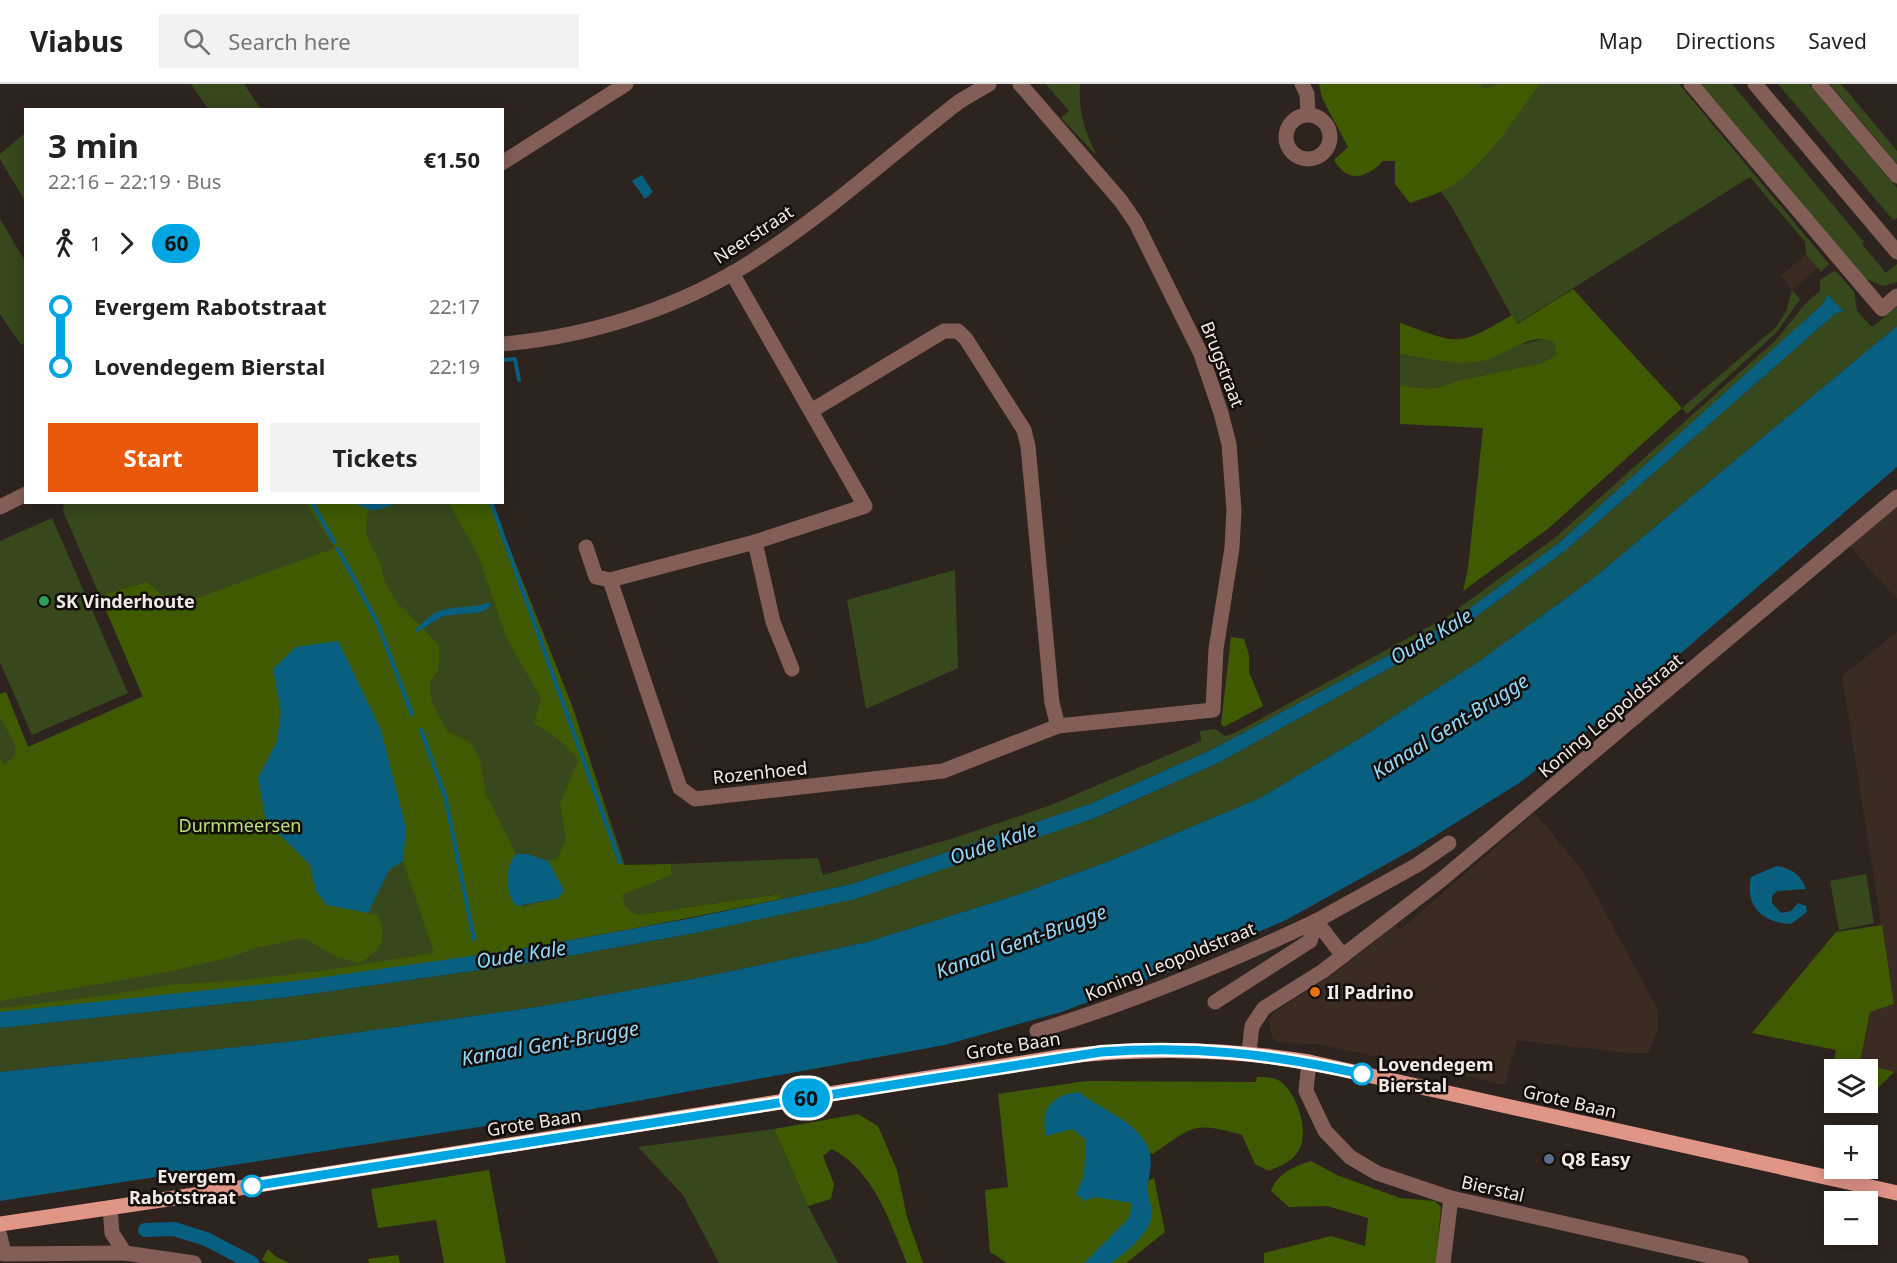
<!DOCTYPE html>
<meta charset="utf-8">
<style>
:root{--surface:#fff;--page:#f2f2f2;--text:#222;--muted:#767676;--line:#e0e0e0;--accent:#ea580c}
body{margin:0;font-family:"Noto Sans",sans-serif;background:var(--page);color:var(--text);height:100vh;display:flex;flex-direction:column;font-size:22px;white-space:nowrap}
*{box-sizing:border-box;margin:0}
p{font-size:20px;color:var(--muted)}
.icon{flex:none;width:33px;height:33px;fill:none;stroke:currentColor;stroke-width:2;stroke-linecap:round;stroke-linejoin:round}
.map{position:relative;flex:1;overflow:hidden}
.panel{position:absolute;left:24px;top:24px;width:480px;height:396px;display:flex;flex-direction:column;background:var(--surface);border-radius:0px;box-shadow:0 3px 15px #0003}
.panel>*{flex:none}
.badge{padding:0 12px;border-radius:20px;font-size:21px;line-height:39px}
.tools{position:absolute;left:1824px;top:975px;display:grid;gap:12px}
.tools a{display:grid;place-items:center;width:54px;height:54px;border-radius:0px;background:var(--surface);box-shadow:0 3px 15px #0003;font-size:30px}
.map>.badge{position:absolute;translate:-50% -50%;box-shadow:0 0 0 3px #fff}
.legs{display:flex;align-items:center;gap:9px;height:66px;padding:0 24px;font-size:20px}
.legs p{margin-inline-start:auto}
.headline{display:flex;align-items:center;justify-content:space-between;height:102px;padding:0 24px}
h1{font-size:33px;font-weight:700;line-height:45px}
.action{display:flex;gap:12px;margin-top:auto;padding:12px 24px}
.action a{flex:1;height:69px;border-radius:0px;background:var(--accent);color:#fff;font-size:24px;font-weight:700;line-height:69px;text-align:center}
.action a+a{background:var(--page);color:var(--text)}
ul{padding:0 24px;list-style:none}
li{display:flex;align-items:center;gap:21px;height:60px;font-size:22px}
li i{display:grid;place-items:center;width:9px;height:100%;margin:0 8px;background:currentColor}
li i::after{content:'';width:15px;height:15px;margin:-8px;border:4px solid;border-radius:50%;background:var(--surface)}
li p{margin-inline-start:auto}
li:first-child i{background:linear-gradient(#0000 50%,currentColor 0)}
li:last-child i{background:linear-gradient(currentColor 50%,#0000 0)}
header{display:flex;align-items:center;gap:36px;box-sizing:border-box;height:84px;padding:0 30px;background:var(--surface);border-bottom:2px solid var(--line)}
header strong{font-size:28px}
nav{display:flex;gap:33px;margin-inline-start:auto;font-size:21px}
.search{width:420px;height:54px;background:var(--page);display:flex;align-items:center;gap:15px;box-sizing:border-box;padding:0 21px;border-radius:0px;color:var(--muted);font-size:22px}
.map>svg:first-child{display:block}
</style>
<header>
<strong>Viabus</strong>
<div class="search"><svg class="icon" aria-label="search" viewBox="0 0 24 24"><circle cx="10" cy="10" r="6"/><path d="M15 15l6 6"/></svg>Search here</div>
<nav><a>Map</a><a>Directions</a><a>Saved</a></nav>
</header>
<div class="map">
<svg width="1897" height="1179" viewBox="0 0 1897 1179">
<rect width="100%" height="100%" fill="#2e241f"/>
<g fill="#3b2c23">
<polygon points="1806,170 1818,184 1792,206 1781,192"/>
<polygon points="1897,422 1897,515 1849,462"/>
<polygon points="1897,548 1897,989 1859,981 1870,928 1894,920 1842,592"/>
<polygon points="1535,729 1583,787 1658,926 1658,947 1648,969 1625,969 1517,956 1505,1001 1322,961 1278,958 1272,954 1269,936 1273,929 1334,890 1395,841 1400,846"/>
</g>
<g fill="#37481c">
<polygon points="191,0 244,0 261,25 208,25"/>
<path d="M1046 0H1080C1078 27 1085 48 1097 72L1061 34 1069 27Z"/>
<polygon points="1402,0 1679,0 1829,180 1821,188 1806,170 1805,158 1750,93 1516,240 1452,123 1441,108 1452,101"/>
<polygon points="1700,0 1732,0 1864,158 1862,160 1886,189 1897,180 1897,198 1883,202 1866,195"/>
<polygon points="1778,0 1809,0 1897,104 1897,134 1893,136"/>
<polygon points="1830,0 1841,0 1897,67 1897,80"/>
<polygon points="25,49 25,117 0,75 0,70"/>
<polygon points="0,135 25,177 25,259 21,261 0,230"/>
<polygon points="1834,187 1838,189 1854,208 1857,227 1872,243 1897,223 1897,242 1591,496 1478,578 1362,653 1260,714 1112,776 1017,811 867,858 703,893 537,923 303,956 0,988 0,944 297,912 530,879 695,849 1096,734 1218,679 1457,547 1566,466 1835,230 1843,227 1827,211 1825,219 1560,458 1451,538 1211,666 1090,720 852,800 781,815 779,810 643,830 434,869 435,877 0,928 0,610 6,608 28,663 143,612 63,427 64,419 489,419 501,443 574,627 633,805 672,791 671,780 818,774 823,791 951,755 1051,721 1201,657 1200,647 1215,645 1225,652 1235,649 1448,532 1556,453 1776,256 1805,220 1820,207 1820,196"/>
<polygon points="1792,206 1800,215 1777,248 1687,330 1682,324 1776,243 1786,228"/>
<path d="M1547 254 1554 258 1556 271 1542 279 1456 297C1436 307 1422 305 1400 301V270L1449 278Z"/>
<polygon points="52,434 128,609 32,651 0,578 0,457"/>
<polygon points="955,486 958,584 866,625 847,516"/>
<polygon points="1866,790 1874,839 1839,846 1830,797"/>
<polygon points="774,1045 808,1122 838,1179 719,1179 683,1111 638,1063"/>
</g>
<g fill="#3f5a00">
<path d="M1319 0H1480L1484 5 1499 0H1539C1517 33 1484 82 1450 103 1438 110 1424 114 1410 119L1395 100V77H1383C1367 94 1348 100 1334 76L1348 63 1322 14Z"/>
<path d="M1573 205 1682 324 1549 444 1463 507 1468 484 1483 344 1400 340V301C1422 305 1436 307 1456 297L1542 279 1556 271 1554 258C1534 247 1508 269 1489 275 1462 284 1427 274 1400 270V239C1459 260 1457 264 1512 231L1517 240Z"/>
<path d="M306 419H357L368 426 366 451 381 481 385 498 395 516 439 561V585L431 597 430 605 432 618 447 647 468 657 474 664 480 676 486 710 516 770 509 785V809L523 823 559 814 563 806 548 777 557 775 566 756 560 720 578 676C568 662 549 647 534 640L541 614 506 553 479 473 449 419H489L501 443 574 627 623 781 671 780 672 791 622 811 625 823 636 831 780 810 781 815C524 870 262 909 0 928V924L103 912 169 901 245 896 327 886 434 869 403 777 406 744 273 585 281 628 277 657 258 694 266 737 310 781 316 807 327 821 378 831C388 858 382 864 360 879L336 873 304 854 256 864 231 873 168 888 0 917V674L5 681 15 671V660L0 633V610L6 608 28 663 143 613 100 512 147 498 175 522 335 464Z"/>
<polygon points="1231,553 1244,555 1249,571 1249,588 1263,622 1224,643 1221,640"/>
<polygon points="1882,841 1894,920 1870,928 1860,978 1894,988 1875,1007 1868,1008 1868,986 1834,986 1834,997 1831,995 1836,966 1752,949 1836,848"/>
<path d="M1257 993C1264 993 1274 993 1280 997 1298 1010 1311 1051 1297 1069 1290 1079 1279 1082 1269 1087L1255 1080 1242 1051C1193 1037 1193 1042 1153 1070L1145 1068 1135 1103 1154 1094 1165 1148 1126 1179H1007L990 1168 985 1106 1008 1103 998 1010 1086 997 1256 998Z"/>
<path d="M858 1030 878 1042 897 1086 907 1133 923 1179H907C889 1137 875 1088 832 1065L823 1072 834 1100 831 1115 808 1122 774 1045Z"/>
<path d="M1311 1077 1337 1091 1400 1114 1435 1117 1441 1123 1436 1179H1264V1169L1331 1152 1365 1162 1368 1134 1327 1122 1289 1123 1271 1107C1277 1090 1294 1082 1311 1077Z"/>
<polygon points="489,1086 506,1179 444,1179 436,1136 378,1144 371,1105"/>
<polygon points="268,1165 275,1172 289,1179 268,1179 262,1176"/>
<polygon points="398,1171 400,1179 369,1179 368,1175"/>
</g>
<g fill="#085f7f">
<polygon points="642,91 653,108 645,115 632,97"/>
<polygon points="1827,210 1843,227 1835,230 1566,466 1457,547 1218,679 1095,734 855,815 695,849 530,879 297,912 0,944 0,928 295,897 527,864 692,834 852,800 1090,720 1211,666 1451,538 1560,458 1824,219"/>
<polygon points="1897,242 1897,383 1617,624 1519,699 1417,763 1288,835 1168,888 1061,928 945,961 576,1028 0,1117 0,988 303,956 537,923 703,893 867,858 1017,811 1112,776 1260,714 1362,653 1478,578 1591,496"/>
<path d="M357 419H396C381 426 371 430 357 419Z"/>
<path d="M489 518 491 522 482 528 443 532 417 548 415 546C422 540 427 533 437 528 454 520 472 526 489 518Z"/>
<polygon points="338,557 381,646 406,744 403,777 389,786 368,829 327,821 316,807 310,781 266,737 258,694 277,657 281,628 273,585 296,563"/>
<path d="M516 770H527L548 777 564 806 559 814 516 822C505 809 504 784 516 770Z"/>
<path d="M1777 782C1793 785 1800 790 1806 805L1777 807 1772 812V819L1781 829 1791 827 1798 819 1806 822 1807 828 1791 840C1764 839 1744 823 1751 793Z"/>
<path d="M1079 1008C1099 1025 1131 1034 1145 1058 1155 1073 1149 1087 1148 1103 1147 1113 1154 1124 1151 1135 1147 1152 1124 1170 1111 1179H1084L1129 1134 1132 1119 1094 1113 1085 1117 1076 1110 1084 1091 1086 1056 1072 1045 1046 1052C1040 1024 1052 1011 1079 1008Z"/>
</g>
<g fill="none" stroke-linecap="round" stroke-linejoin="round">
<g stroke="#085f7f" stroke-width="4">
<polyline points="502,276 515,275 519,296"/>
<polyline points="312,418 334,458"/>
<polyline points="491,418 620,778"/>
<polyline points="338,465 378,540 412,630"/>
<polyline points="421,646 445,712 474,855"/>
</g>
<polyline stroke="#085f7f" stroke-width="14" points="145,1146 174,1145 206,1155 252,1179"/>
<g stroke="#835e57" stroke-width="15">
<polyline points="1302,0 1307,10 1308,30"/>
<polyline points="1691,0 1882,225 1897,212"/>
<polyline points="1755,0 1897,168"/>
<polyline points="1819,0 1897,92"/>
<circle cx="1308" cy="53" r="22"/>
<polyline points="502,79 626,0"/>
<polyline points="732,189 865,422 755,458 610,496 680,704 695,715 943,687 1058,642 1213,626 1216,565 1232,464 1234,426 1229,360 1221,329 1201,270 1136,139 1121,117 1020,0"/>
<path d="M502 260C595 252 689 221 766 168 834 123 895 67 960 17L989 0"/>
<polyline points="811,327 944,247 958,247 966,255 1024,346 1028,362 1052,619 1058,642"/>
<polyline points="0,423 26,410"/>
<polyline points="755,458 773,538 792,585"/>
<polyline points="586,463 596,493 610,496"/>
<polyline points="1343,872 1316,837 1417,781 1449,759"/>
<polyline points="1215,918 1310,857 1316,837"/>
<path d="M1037 947C1133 918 1225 880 1316 837"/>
<polyline points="1249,968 1252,942 1264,924 1323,887 1441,796 1897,413"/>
<polyline points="1309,978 1306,1007 1325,1047 1350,1073 1377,1089 1451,1114 1741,1179"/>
<polyline points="110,1124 112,1149 125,1169"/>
<polyline points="0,1152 4,1170 125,1169 194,1179"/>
<polyline points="1443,1179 1451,1114"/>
</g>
<path stroke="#e19587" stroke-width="15" d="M0 1140 208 1109 1060 973C1144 963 1225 964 1309 978L1897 1109"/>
</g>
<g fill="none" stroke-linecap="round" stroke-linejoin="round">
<defs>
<path id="line-1" d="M252 1102 1101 968C1193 961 1272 970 1362 990"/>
</defs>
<use href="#line-1" stroke="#fff" stroke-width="14"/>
<use href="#line-1" stroke="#00a6e2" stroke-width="9"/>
</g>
<circle fill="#2e9e5b" stroke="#130e0c" stroke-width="2" cx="44" cy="517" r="6"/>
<circle fill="#e8710a" stroke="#130e0c" stroke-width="2" cx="1315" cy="908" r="6"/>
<g fill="#fff" stroke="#00a6e2" stroke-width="3">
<circle cx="1362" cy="990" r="10"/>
<circle cx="252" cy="1102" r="10"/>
</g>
<circle fill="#5c6f8a" stroke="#130e0c" stroke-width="2" cx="1549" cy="1075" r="6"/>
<g text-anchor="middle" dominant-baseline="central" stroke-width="5" stroke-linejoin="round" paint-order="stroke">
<g font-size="18" fill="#f1eae7" stroke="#130e0c">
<text transform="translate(753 150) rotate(-33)">Neerstraat</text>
<text transform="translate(1223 280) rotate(69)">Brugstraat</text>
<text transform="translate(1610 631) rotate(-40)">Koning Leopoldstraat</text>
<text transform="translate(760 688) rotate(-6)">Rozenhoed</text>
<text transform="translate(1170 877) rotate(-22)">Koning Leopoldstraat</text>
<text transform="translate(1013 961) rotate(-9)">Grote Baan</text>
<text transform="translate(1570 1017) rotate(13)">Grote Baan</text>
<text transform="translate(534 1038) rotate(-9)">Grote Baan</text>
<text transform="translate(1493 1104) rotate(13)">Bierstal</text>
</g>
<g font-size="18" font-weight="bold" fill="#f1eae7" stroke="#130e0c" text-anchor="start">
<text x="56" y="517">SK Vinderhoute</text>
<text x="1327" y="908">Il Padrino</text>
<text x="1561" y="1075">Q8 Easy</text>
</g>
<g font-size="18" fill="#b9e37a" stroke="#130e0c">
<text x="240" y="741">Durmmeersen</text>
</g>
<g font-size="18" font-weight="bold" fill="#f1eae7" stroke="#130e0c" text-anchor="start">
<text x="1378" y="980">Lovendegem<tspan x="1378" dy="21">Bierstal</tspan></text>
<text x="236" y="1092" text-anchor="end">Evergem<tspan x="236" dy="21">Rabotstraat</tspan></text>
</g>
<g font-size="20" font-style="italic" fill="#93d8fb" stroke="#130e0c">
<text transform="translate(1431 552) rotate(-30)">Oude Kale</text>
<text transform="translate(1450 642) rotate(-32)">Kanaal Gent-Brugge</text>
<text transform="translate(993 759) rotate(-19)">Oude Kale</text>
<text transform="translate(1021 857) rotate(-20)">Kanaal Gent-Brugge</text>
<text transform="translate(521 870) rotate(-9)">Oude Kale</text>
<text transform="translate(550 959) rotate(-10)">Kanaal Gent-Brugge</text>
</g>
</g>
</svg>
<div class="tools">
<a><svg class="icon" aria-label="layers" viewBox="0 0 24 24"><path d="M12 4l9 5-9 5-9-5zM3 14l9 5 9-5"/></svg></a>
<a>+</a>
<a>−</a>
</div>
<b class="badge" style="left:806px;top:1014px;background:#00a6e2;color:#111">60</b>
<section class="panel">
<div class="headline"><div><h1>3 min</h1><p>22:16 – 22:19 · Bus</p></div><b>€1.50</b></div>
<div class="legs"><svg class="icon" aria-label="walk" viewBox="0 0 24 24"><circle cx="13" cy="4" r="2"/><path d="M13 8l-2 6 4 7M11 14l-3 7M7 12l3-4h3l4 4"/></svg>1<svg class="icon" aria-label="forward" viewBox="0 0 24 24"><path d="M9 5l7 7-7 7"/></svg><b class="badge" style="background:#00a6e2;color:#111">60</b></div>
<ul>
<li><i style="color:#00a6e2"></i><b>Evergem Rabotstraat</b><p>22:17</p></li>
<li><i style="color:#00a6e2"></i><b>Lovendegem Bierstal</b><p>22:19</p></li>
</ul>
<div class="action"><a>Start</a><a>Tickets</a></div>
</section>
</div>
